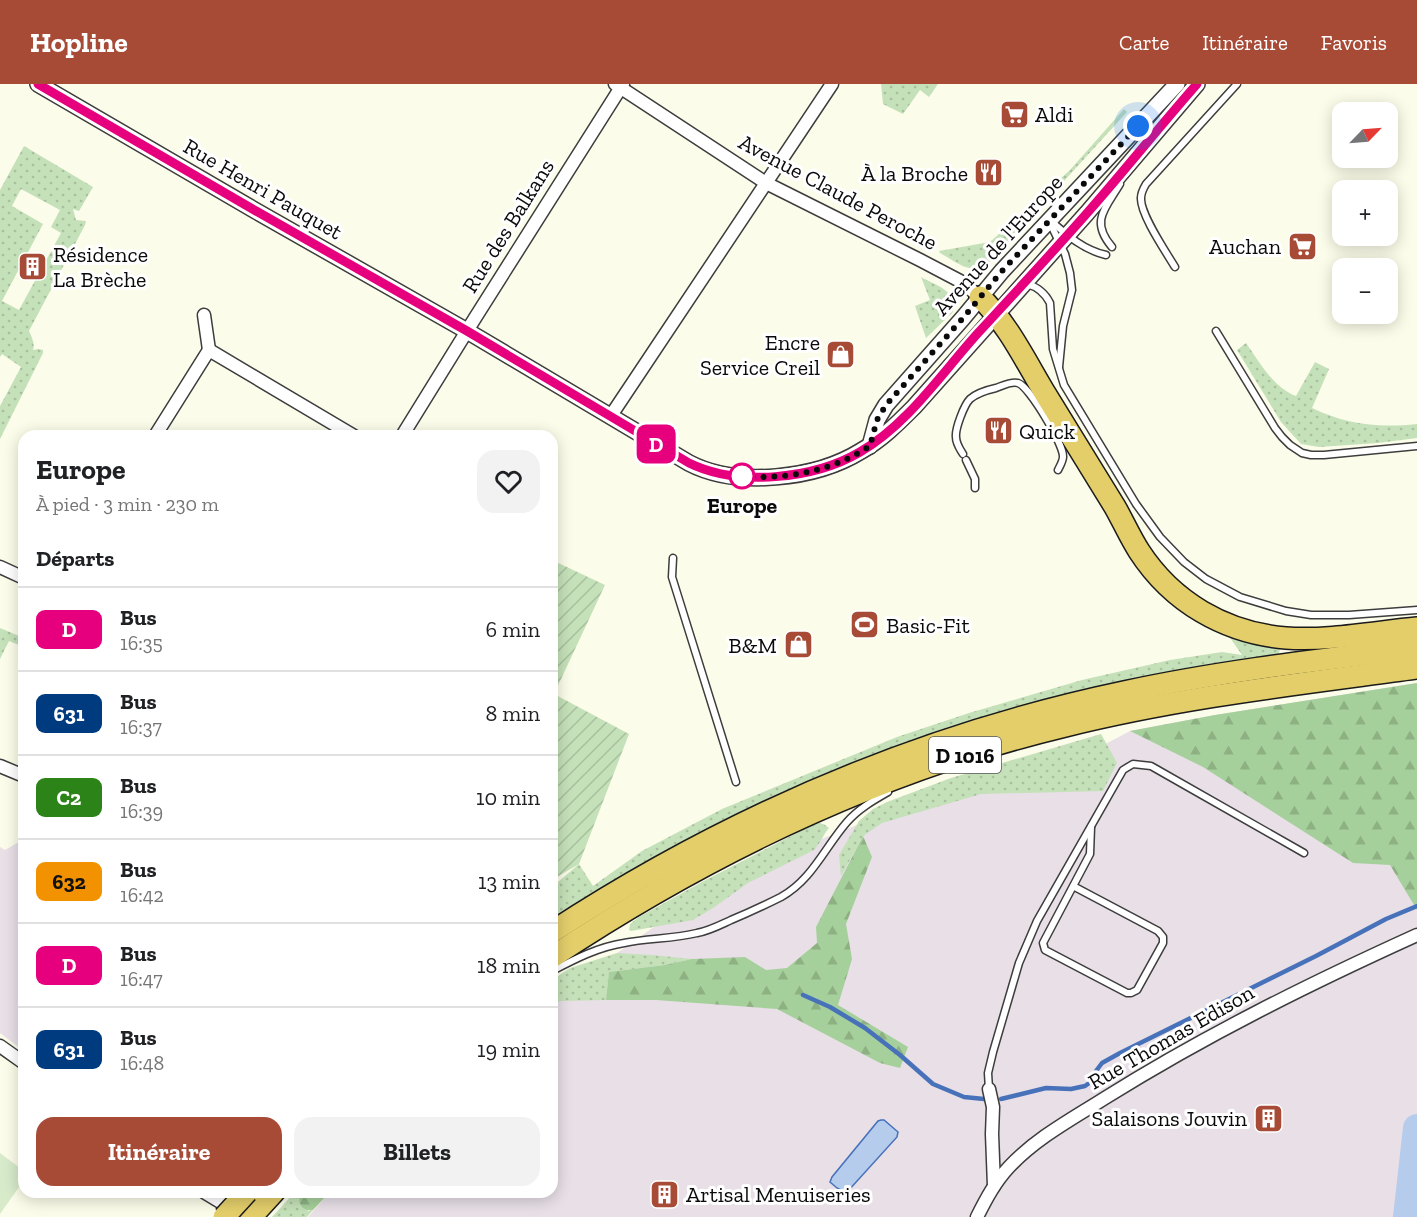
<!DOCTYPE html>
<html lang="fr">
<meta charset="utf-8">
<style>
:root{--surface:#fff;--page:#f2f2f2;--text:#202124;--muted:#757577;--line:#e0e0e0;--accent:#a74a36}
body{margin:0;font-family:"Zilla Slab",serif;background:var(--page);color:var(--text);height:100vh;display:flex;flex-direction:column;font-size:22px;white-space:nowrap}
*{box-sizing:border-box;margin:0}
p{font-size:20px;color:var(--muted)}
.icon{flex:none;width:33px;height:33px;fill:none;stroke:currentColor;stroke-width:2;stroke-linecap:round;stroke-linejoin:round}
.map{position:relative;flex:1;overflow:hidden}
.drawer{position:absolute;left:18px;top:346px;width:540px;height:768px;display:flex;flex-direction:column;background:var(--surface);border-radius:18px;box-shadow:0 3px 15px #0003}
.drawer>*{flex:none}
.badge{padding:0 12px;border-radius:9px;font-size:21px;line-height:39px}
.needle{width:39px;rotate:65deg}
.controls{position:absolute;left:1332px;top:18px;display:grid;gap:12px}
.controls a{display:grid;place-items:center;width:66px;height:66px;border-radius:12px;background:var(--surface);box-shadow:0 3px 15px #0003;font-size:30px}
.you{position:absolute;width:30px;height:30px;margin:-15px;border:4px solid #fff;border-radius:50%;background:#1a73e8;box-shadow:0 0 0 9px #1a73e833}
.map>.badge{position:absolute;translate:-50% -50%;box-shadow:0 0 0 3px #fff}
h2{padding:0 18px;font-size:22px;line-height:54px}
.round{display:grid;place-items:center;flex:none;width:63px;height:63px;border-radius:18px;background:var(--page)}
.head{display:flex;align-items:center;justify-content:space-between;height:102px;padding:0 18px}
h1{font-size:28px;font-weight:700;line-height:45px}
.action{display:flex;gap:12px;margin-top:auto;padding:12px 18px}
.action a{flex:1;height:69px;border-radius:18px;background:var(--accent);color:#fff;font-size:24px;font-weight:700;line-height:69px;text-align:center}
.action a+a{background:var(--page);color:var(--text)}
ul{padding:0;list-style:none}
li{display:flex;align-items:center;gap:18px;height:84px;padding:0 18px;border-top:2px solid var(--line)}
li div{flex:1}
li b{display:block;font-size:22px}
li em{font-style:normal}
li .badge{min-width:66px;font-weight:700;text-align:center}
header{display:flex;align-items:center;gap:36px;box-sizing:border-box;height:84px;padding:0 30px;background:var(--accent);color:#fff}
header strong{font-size:28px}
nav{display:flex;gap:33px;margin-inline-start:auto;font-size:21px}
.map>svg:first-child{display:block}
</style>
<header>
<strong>Hopline</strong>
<nav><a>Carte</a><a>Itinéraire</a><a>Favoris</a></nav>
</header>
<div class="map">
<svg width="1417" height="1133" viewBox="0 0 1417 1133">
<defs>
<pattern id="grass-dots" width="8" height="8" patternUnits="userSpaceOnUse" patternTransform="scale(1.5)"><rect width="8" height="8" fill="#c5e1b9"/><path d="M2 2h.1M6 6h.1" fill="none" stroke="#a8c09e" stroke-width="1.8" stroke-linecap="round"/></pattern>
<pattern id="forest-firs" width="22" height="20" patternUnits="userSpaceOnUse" patternTransform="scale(1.5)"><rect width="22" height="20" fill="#a6d09b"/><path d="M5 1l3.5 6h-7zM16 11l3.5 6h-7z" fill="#8eb184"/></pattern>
<pattern id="garden-furrows" width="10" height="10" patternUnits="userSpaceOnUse" patternTransform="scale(1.5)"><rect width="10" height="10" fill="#c5e1b9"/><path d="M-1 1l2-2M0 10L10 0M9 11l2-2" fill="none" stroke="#a8c09e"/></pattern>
</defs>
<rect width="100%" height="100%" fill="#fcfcea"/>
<g fill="#e8dfe7">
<polygon points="1417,599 1417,1133 308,1133 329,1109 552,1108 552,915 661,838 824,754 954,703 1079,674 1130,647 1215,631"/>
<polygon points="24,755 24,967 0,949 0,763 5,766"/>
</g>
<g fill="url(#grass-dots)" fill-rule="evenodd">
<polygon points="881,0 938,0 929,13 920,6 903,30 883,20"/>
<path d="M1124 25 1127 28 989 179C972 193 957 178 940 169L939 167 990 158 1070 86Z"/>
<path d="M24 62 93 103 79 127 73 125 76 136 86 137 85 141 29 247C32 254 35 259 33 266L38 265 43 266V269L0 355V322L21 283 2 270 0 273V106ZM21 105 60 126 51 143 61 149 19 226 2 217 43 140 12 122Z"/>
<path d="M921 193C937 202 957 206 953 228L926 254 915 222 930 216Z"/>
<path d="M1246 259C1260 279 1273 303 1296 312L1315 278 1329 285 1312 324C1348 341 1378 344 1417 340V354L1378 359 1319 363 1301 360 1281 338 1237 266Z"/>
<path d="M1214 542 1281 561 1278 573C1212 583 1146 591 1081 607 957 636 837 683 723 739 664 768 607 798 552 834V803L579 780 593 802 642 767 722 725 897 653 969 629 1082 596 1170 576 1222 568 1242 571 1231 555Z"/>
<polygon points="0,544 24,554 24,563 9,557 0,575"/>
<polygon points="1101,650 1117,679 1103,707 981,710 882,739 863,752 841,792 839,771 859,737 873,725 887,718 951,694"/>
<path d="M818 738 825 741 829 744C823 751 820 760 814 766L748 799 713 824 693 836 631 847 629 846 630 840 639 833 702 798Z"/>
<polygon points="617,869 652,871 692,875 665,881 609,888 606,916 561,917 552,920 552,896 570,884"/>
<polygon points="294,1109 298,1109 298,1115 308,1127 313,1126 307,1133 272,1133"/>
</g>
<g fill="url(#forest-firs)">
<polygon points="1417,599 1417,826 1390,781 1353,779 1203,683 1130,647 1215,631"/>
<polygon points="863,752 872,773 846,840 852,875 838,921 908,963 900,984 880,979 777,925 656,916 606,916 609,888 665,881 692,875 745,873 766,886 787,884 817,859 816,843"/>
<path d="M298 1109V1108L329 1109 313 1126C302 1128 298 1119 298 1109Z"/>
</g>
<polygon fill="url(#garden-furrows)" points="552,476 605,501 554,610 629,650 579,780 552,796"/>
<polygon fill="#d7eaca" points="0,1069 24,1087 24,1096 0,1130"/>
<polygon fill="#b6cced" stroke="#4772ba" stroke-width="1.5" points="881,1036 884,1036 898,1048 897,1053 848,1107 846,1109 837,1104 830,1098 832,1093 878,1037"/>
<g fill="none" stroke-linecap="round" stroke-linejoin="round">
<g stroke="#4772ba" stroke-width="4.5">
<polyline points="803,911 830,923 865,944 900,971 933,1000 964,1013 984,1015"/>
<polyline points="1001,1015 1046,1004 1071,1005 1085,1002 1092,997 1096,987 1102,979 1120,969 1316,872 1386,835 1417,822"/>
</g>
<polyline stroke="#b6cced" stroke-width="28" points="1407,1133 1417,1044"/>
<defs>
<g id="service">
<polyline points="1049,137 1065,170 1070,189 1072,206 1063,242 1059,283"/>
<path d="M1052 138C1068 152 1084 166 1106 171"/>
<path d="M1112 163C1090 137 1105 125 1120 100"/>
<path d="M1175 183C1166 168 1140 130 1141 114 1141 109 1143 105 1146 100L1237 0"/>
<path d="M1027 200C1038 203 1045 209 1050 219L1053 265 1064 301 1136 420 1160 453 1184 478 1206 495 1240 513 1286 527 1311 531H1349L1417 526"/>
<polyline points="1216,247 1275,344 1282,353 1290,361 1302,369 1311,371 1324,371 1417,362"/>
<path d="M963 370C960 365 956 360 956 353 955 345 964 321 970 315 977 309 987 306 996 304 1002 302 1011 297 1018 299 1029 302 1064 361 1063 373 1063 377 1060 382 1058 386"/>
<polyline points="966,376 975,395 975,404"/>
<polyline points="673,474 672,493 736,698"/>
<polyline points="1073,802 1158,847 1163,853 1163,859 1137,906 1131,909 1127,909 1045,866 1043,859 1090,770 1091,743"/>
<path d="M552 887C575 875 598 863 624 859 648 854 673 855 697 849 709 847 720 841 731 836 748 829 765 821 781 813 812 796 825 763 847 738 858 725 874 716 888 708"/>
<polyline points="989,1005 988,989 993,968 1019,879 1037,837 1123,686 1133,680 1151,682 1304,769"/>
</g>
<g id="minor">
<polyline points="615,0 766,99 920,176 960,197 980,213"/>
<polyline points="204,231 209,266"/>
<polyline points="610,333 832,0"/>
<polyline points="155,352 209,266 354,352"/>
<polyline points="402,352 475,234 623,0"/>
<polyline points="0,483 24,494"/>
<polyline points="0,682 24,692"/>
<polyline points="0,962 24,979"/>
<polyline points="989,1005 993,1023 992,1050 994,1102"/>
<polyline points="204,1108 237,1128"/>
<path d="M977 1133C986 1115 995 1098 1009 1083 1036 1054 1072 1035 1105 1014 1206 951 1309 900 1417 851"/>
</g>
<g id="tertiary">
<path d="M38 0 256 127 467 247 689 379C737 404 816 395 861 367 881 356 898 339 914 323L1087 129 1197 0"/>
<polyline points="870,362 877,336 886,321 963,234 1002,187 1177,0"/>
</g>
<g id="trunk">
<path d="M980 213C1008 240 1026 278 1046 311 1069 348 1092 386 1115 423 1123 437 1130 453 1139 467 1172 518 1225 549 1286 554 1328 557 1375 548 1417 544"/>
<path d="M552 848C727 734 920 651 1124 608 1221 587 1319 576 1417 564"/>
<path d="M552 873C709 769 882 686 1065 642 1181 613 1299 600 1417 584"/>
<polyline points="251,1133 274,1108"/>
</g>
</defs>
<use href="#service" stroke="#3d3d3d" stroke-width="9"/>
<use href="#minor" stroke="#3d3d3d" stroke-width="15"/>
<use href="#tertiary" stroke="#3d3d3d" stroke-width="18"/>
<use href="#trunk" stroke="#1b1b1b" stroke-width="24"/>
<use href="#service" stroke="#fff" stroke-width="6"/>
<use href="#minor" stroke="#fff" stroke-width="12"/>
<use href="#tertiary" stroke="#fff" stroke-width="15"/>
<use href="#trunk" stroke="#e3ce6a" stroke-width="21"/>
<defs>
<polyline id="trunk-bridge" points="224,1133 247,1108"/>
</defs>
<use href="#trunk-bridge" stroke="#1b1b1b" stroke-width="24" stroke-linecap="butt"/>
<use href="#trunk-bridge" stroke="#e3ce6a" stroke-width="21"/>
</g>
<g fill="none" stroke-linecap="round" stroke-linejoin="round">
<defs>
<path id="line" d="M38 0 256 127 467 247 689 379C738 403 814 395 860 368 908 340 941 290 978 249 1015 209 1052 169 1088 128 1125 86 1160 42 1197 0"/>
</defs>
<use href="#line" stroke="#fff" stroke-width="14"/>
<use href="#line" stroke="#e6007e" stroke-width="9"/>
<path stroke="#0a0a0a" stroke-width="6" stroke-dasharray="0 10.8" d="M742 392C787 396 832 387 870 362L877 336 886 321 963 234 1002 187 1138 42"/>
</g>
<defs>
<symbol id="supermarket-square" viewBox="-11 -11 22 22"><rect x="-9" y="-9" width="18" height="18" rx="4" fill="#a74a36" stroke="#fff"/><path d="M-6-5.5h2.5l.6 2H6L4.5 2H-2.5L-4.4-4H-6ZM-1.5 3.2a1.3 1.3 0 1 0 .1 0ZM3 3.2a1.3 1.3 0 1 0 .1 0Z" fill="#fff"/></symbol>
<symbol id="restaurant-square" viewBox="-11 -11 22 22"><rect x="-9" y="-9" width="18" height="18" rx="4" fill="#a74a36" stroke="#fff"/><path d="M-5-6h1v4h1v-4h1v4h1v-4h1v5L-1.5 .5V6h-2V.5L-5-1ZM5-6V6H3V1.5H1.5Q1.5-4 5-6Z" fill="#fff"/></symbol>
<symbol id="building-square" viewBox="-11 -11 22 22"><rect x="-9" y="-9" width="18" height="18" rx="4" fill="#a74a36" stroke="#fff"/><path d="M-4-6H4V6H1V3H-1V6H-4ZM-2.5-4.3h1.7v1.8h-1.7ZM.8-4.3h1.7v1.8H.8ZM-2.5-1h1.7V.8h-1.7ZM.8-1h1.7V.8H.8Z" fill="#fff"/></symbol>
<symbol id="shop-square" viewBox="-11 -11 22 22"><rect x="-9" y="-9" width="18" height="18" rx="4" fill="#a74a36" stroke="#fff"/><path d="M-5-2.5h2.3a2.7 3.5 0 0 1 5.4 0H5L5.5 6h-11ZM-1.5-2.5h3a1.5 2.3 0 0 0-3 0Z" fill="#fff"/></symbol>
<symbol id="stadium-square" viewBox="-11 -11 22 22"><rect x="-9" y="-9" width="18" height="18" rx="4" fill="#a74a36" stroke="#fff"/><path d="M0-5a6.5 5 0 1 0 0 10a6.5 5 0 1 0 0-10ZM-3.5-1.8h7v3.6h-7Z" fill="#fff"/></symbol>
</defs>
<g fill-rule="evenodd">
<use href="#supermarket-square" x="998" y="14" width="33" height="33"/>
<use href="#restaurant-square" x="972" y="72" width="33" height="33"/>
<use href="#supermarket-square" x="1286" y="146" width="33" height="33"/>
<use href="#building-square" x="16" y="166" width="33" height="33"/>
<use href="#shop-square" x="824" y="254" width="33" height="33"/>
<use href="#restaurant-square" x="982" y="330" width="33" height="33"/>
<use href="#stadium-square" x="848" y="524" width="33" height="33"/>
<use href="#shop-square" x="782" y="544" width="33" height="33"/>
<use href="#building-square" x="1252" y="1018" width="33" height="33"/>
<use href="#building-square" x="648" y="1094" width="33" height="33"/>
</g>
<circle fill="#fff" stroke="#e6007e" stroke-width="3" cx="742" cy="392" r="12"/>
<g text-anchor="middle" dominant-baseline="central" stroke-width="6" stroke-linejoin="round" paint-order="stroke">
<rect fill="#fff" stroke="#545454" stroke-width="1.5" x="929" y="653" width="72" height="36" rx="4.5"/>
<g font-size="21" font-weight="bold" fill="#0a0a0a">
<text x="965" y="671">D 1016</text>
</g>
<g font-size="22" fill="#0a0a0a" stroke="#fff" text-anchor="start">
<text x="1035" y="30">Aldi</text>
<text x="968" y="89" text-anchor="end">À la Broche</text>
<text x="1281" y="162" text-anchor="end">Auchan</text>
<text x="53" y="170">Résidence<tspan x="53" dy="25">La Brèche</tspan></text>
<text x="820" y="258" text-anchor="end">Encre<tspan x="820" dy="25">Service Creil</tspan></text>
<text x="1019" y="347">Quick</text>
<text x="886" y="541">Basic-Fit</text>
<text x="777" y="561" text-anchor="end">B&amp;M</text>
<text x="1247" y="1034" text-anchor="end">Salaisons Jouvin</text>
<text x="686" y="1110">Artisal Menuiseries</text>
</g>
<g font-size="22" fill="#0a0a0a" stroke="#fff">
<text transform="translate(263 105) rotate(30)">Rue Henri Pauquet</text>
<text transform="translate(838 108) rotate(28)">Avenue Claude Peroche</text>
<text transform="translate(508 142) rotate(-58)">Rue des Balkans</text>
<text transform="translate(998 161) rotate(-48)">Avenue de l'Europe</text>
<text transform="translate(1171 953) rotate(-30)">Rue Thomas Edison</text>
</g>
<g font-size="22" font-weight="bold" fill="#0a0a0a" stroke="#fff">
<text x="742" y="421">Europe</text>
</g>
</g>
</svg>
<div class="controls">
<a><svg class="needle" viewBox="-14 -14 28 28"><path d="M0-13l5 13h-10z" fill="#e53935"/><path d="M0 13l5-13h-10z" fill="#757577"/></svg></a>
<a>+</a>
<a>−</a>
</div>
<div class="you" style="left:1138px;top:42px"></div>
<b class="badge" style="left:656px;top:360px;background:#e6007e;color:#fff">D</b>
<section class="drawer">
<div class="head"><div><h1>Europe</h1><p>À pied · 3 min · 230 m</p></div><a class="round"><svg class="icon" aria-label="heart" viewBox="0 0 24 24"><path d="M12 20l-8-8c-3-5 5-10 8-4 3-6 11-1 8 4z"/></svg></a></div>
<h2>Départs</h2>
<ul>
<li><span class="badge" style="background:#e6007e;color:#fff">D</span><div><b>Bus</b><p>16:35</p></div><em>6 min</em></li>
<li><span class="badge" style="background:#003b80;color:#fff">631</span><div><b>Bus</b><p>16:37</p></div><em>8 min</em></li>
<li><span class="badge" style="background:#2c8317;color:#fff">C2</span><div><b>Bus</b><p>16:39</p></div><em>10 min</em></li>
<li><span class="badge" style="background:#f39200;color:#111">632</span><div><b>Bus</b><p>16:42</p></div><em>13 min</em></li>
<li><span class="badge" style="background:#e6007e;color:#fff">D</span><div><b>Bus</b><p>16:47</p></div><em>18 min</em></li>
<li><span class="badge" style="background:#003b80;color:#fff">631</span><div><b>Bus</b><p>16:48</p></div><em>19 min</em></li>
</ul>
<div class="action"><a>Itinéraire</a><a>Billets</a></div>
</section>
</div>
